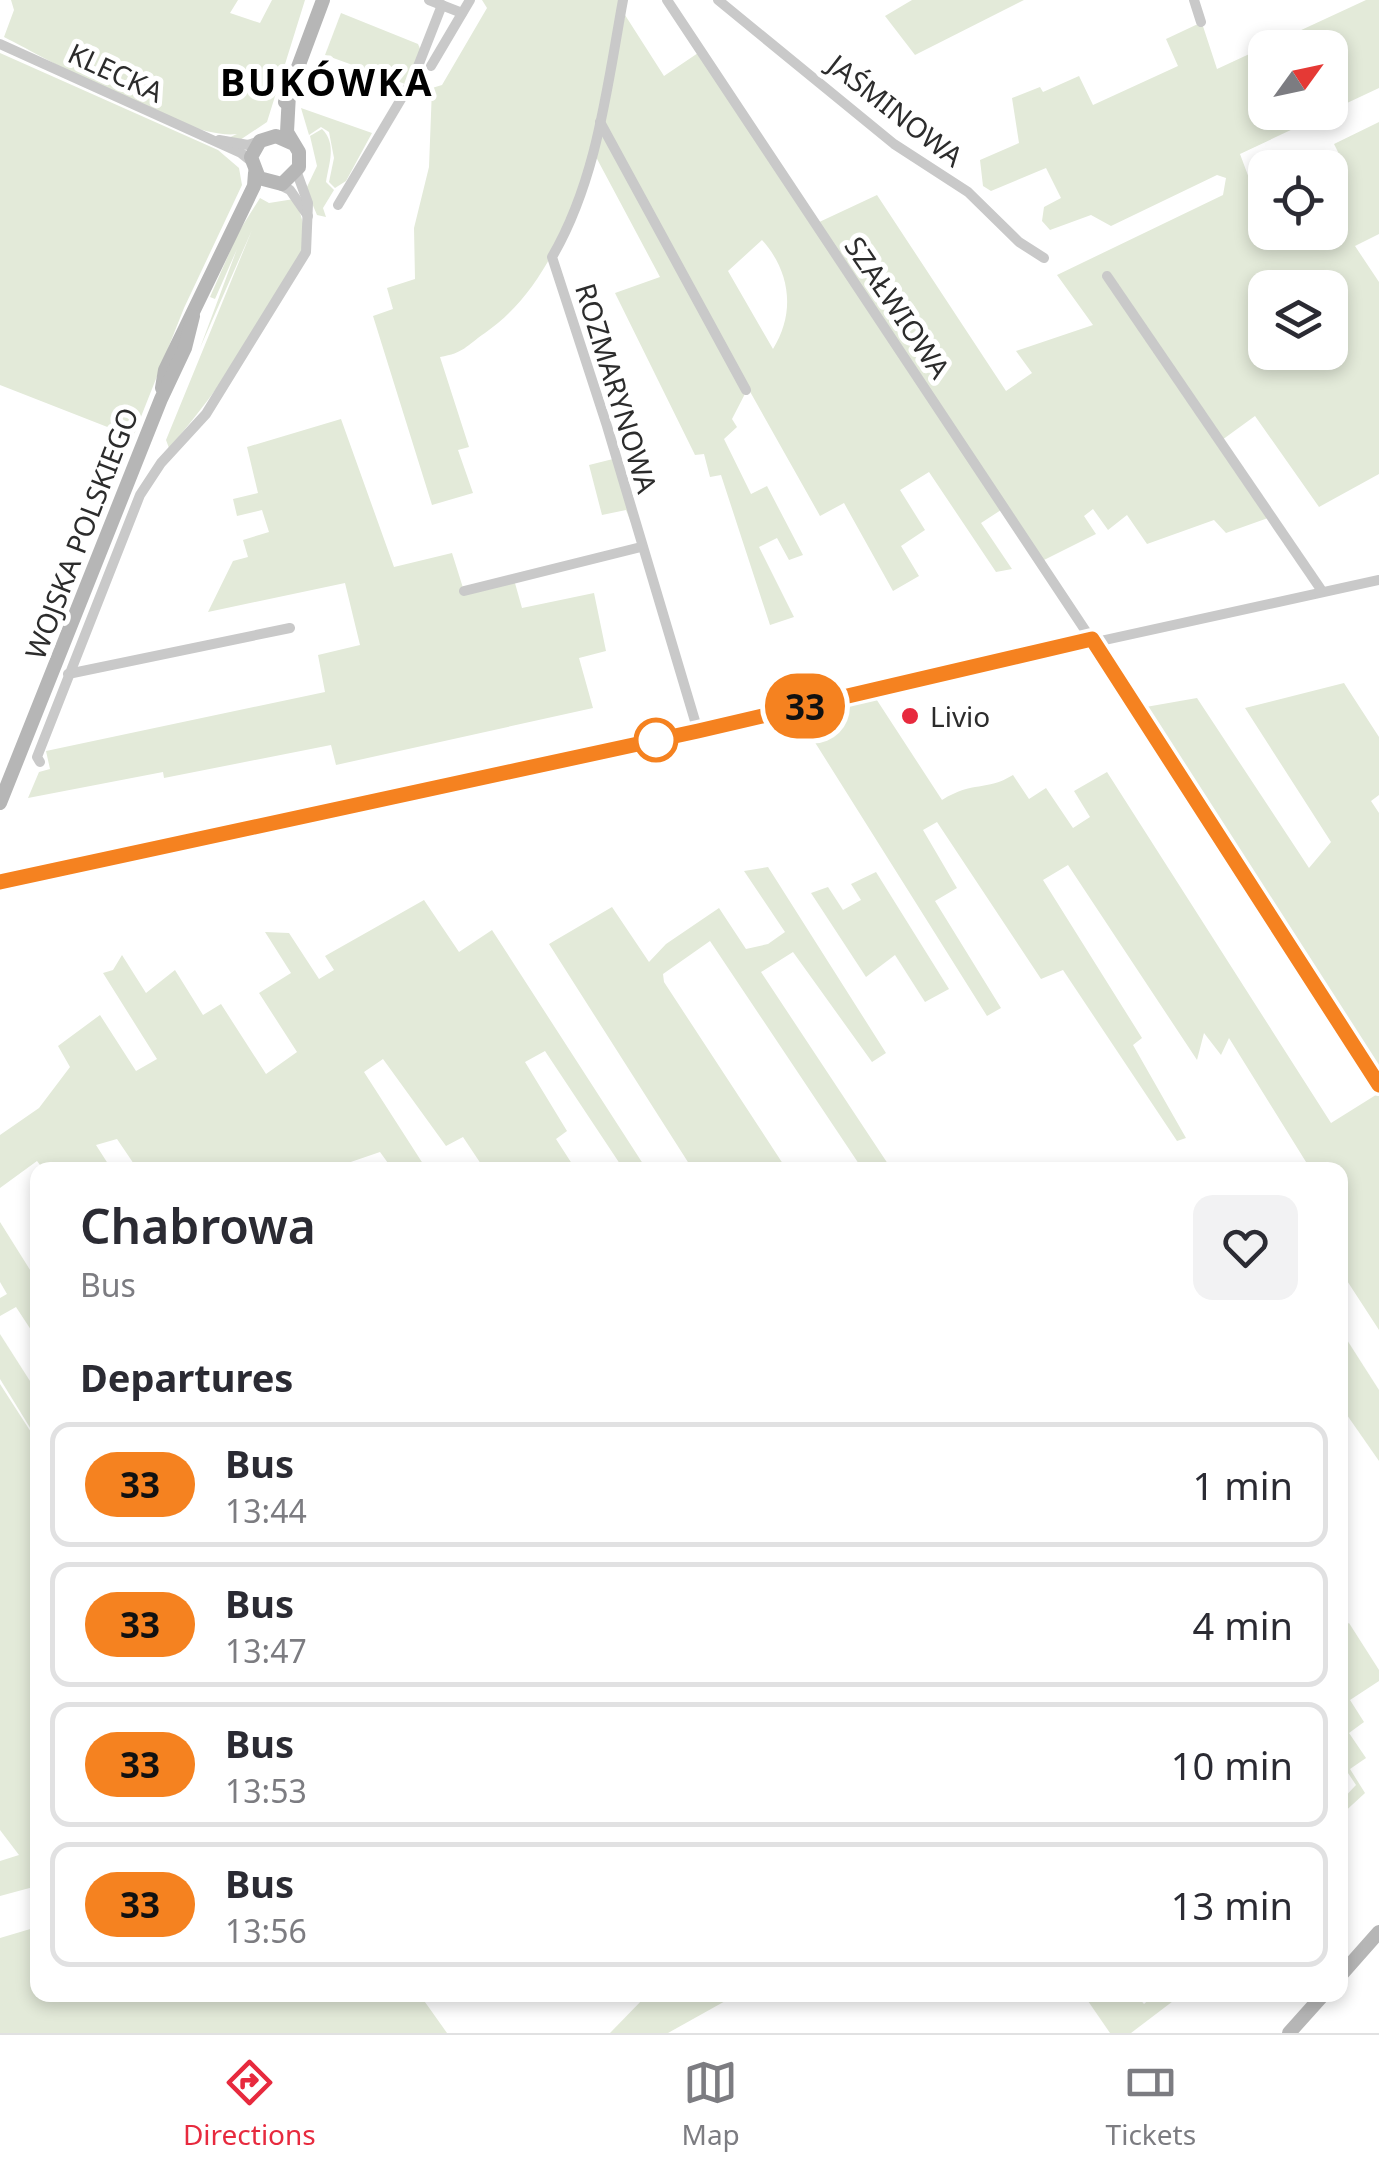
<!DOCTYPE html>
<meta charset="utf-8">
<style>
:root{--surface:#fff;--page:#f2f2f3;--text:#2b2b33;--muted:#7c7c81;--line:#e1e1e2;--accent:#e72a3e}
body{margin:0;font-family:"Noto Sans",sans-serif;background:var(--page);color:var(--text);height:100vh;display:flex;flex-direction:column;font-size:38px;white-space:nowrap}
*{box-sizing:border-box;margin:0}
p{font-size:32px;color:var(--muted)}
.icon{flex:none;width:55px;height:55px;fill:none;stroke:currentColor;stroke-width:2;stroke-linecap:round;stroke-linejoin:round}
.map{position:relative;flex:1;overflow:hidden}
.details{position:absolute;left:30px;top:1162px;width:1318px;height:840px;display:flex;flex-direction:column;background:var(--surface);border-radius:20px;box-shadow:0 5px 15px #0003}
.details>*{flex:none}
.badge{padding:0 20px;border-radius:32px;font-size:35px;line-height:65px}
.needle{width:65px;rotate:57deg}
.controls{position:absolute;left:1248px;top:30px;display:grid;gap:20px}
.controls a{display:grid;place-items:center;width:100px;height:100px;border-radius:20px;background:var(--surface);box-shadow:0 5px 15px #0003;font-size:50px}
.map>.badge{position:absolute;translate:-50% -50%;box-shadow:0 0 0 5px #fff}
h2{padding:0 50px;font-size:38px;line-height:90px}
.round{display:grid;place-items:center;flex:none;width:105px;height:105px;border-radius:20px;background:var(--page)}
.summary{display:flex;align-items:center;justify-content:space-between;height:170px;padding:0 50px}
h1{font-size:48px;font-weight:600;line-height:75px}
ul{padding:0;list-style:none}
li{display:flex;align-items:center;gap:30px;height:125px;margin:0 20px 15px;padding:0 30px;border:5px solid var(--line);border-radius:20px}
li div{flex:1}
li b{display:block;font-size:38px}
li em{font-style:normal}
li .badge{min-width:110px;font-weight:700;text-align:center}
.menu{display:flex;justify-content:space-around;align-items:center;height:140px;border-top:2px solid var(--line);background:var(--surface);font-size:28px;color:var(--muted)}
.menu a{display:grid;justify-items:center;gap:5px}
.menu .current{color:var(--accent)}
.map>svg:first-child{display:block}
</style>
<div class="map">
<svg width="1379" height="2033" viewBox="0 0 1379 2033">
<rect width="100%" height="100%" fill="#fff"/>
<g fill="#e3ead9" fill-rule="evenodd">
<path d="M11 0H238L230 13 260 23 272 0H305L267 122 240 140 228 138 237 134C188 141 54 62 4 37L14 10Z"/>
<path d="M482 0H620C600 107 582 266 485 333 466 346 464 353 440 357L469 447 458 450 473 493 432 505 373 316 393 309 387 288 415 279 414 228 429 167 432 88 442 85 487 8Z"/>
<polygon points="912,0 1024,0 915,55 885,16"/>
<path d="M1366 0H1379V88L1330 111V48H1265V112L1327 113 1240 154 1259 205 1265 204V232H1330V176L1346 168 1334 144 1379 122V234L1355 246 1379 282V474L1319 507 1255 416 1222 440 1268 518 1226 533 1214 520 1147 544 1127 515 1108 530 1093 509 1084 516 1096 534 1044 560 1140 708 1197 698 1309 868 1331 842 1245 708 1344 683 1379 737V795L1371 801 1379 813V1085L1001 510 981 523 1012 569 996 572 929 472 900 490 925 530 901 546 919 576 893 591 844 503 820 516 748 388 732 419 737 427 724 439 751 494 767 486 803 555 789 560 777 538 759 547 794 617 770 625 721 475 710 477 704 454 695 455 615 293 660 277 596 157 625 15 664 76 698 53 815 224 877 195 1006 391 1032 373 1016 351 1093 325 1057 275 1223 195 1226 178 1217 175 1111 226 1091 215 1050 230 1042 221 1044 207 1061 198 1046 168 991 191 983 186 980 160 1019 143 1012 98 1040 87 1043 92 1079 76 1093 105 1178 66 1166 39 1200 23 1198 11 1217 69ZM762 240C790 271 796 312 773 349L728 271ZM1265 288H1330V352H1265Z"/>
<polygon points="341,13 418,44 421,51 405,84 325,55"/>
<polygon points="0,53 218,150 239,168 242,185 184,308 133,437 0,385"/>
<polygon points="301,108 372,133 346,181 335,188 329,182 334,158 329,132 321,127 309,135"/>
<path d="M322 129C337 144 329 163 326 182L334 190 323 208 326 217 317 215 306 189 317 166 310 136Z"/>
<path d="M260 198 269 203 294 199C301 213 306 227 303 244 296 285 200 414 169 448L166 440 252 230 200 348 237 249 215 299 210 297 238 233Z"/>
<polygon points="341,419 394,567 452,553 464,591 513,576 522,608 594,593 606,651 579,658 593,708 336,765 331,745 164,778 163,772 28,798 39,772 50,769 46,751 325,692 318,655 360,645 345,583 208,612 233,561 248,557 243,540 269,532 262,510 237,516 233,499 258,493 247,447"/>
<polygon points="617,458 641,547 626,510 602,515 589,465"/>
<path d="M871 691 942 800C974 780 985 792 1013 775L1029 799 1046 788 1073 828 1090 817 1074 791 1107 772 1331 1123 1379 1093V1330L1340 1270V1170H1311L1229 1038 1221 1055 1204 1033 1197 1060 1068 865 1043 880 1142 1038 1133 1045 1186 1138 1177 1141 1063 970 1041 979 937 822 923 830 957 888 935 901 1001 1008 987 1016 794 709Z"/>
<polygon points="768,867 886,1053 872,1062 793,952 761,972 892,1170 863,1170 710,941 663,974 664,982 787,1170 693,1170 549,944 612,907 649,962 666,944 719,908 746,949 768,944 785,932 744,871"/>
<polygon points="876,872 949,989 925,1002 895,955 866,977 811,893 828,887 843,910 861,900 851,884"/>
<polygon points="424,900 459,952 492,930 647,1170 624,1170 545,1051 525,1062 567,1131 556,1139 576,1170 485,1170 463,1137 446,1146 383,1059 364,1072 427,1170 393,1170 380,1152 342,1165 344,1170 138,1170 117,1139 96,1145 112,1170 44,1170 37,1161 0,1188 0,1135 39,1108 70,1067 58,1046 100,1015 136,1071 157,1059 103,973 113,970 122,955 146,993 175,970 203,1015 221,1004 266,1074 297,1052 259,993 291,973 265,932 289,933 319,979 334,970 325,956"/>
<polygon points="0,1222 37,1281 35,1336 16,1307 0,1316 0,1298 7,1294 0,1282"/>
<polygon points="1340,1329 1379,1390 1379,1461 1340,1405"/>
<polygon points="0,1334 37,1392 37,1439 0,1379"/>
<polygon points="0,1384 38,1443 37,1886 0,1896 0,1861 19,1855 0,1830"/>
<polygon points="1349,1623 1379,1670 1379,1681 1350,1700 1364,1722 1349,1733 1366,1758 1350,1769 1365,1793 1340,1816 1340,1802 1356,1785 1340,1761 1340,1628"/>
<polygon points="37,1927 38,1995 420,1995 447,2033 0,2033 0,1938"/>
<polygon points="647,1995 736,1995 668,2033 610,2033"/>
<polygon points="1096,1995 1136,1995 1144,2004 1154,1995 1181,1995 1131,2033 1110,2033 1088,2001"/>
</g>
<g fill="none" stroke-linecap="round" stroke-linejoin="round">
<g stroke="#c9c9c9" stroke-width="10">
<polyline points="429,0 462,13"/>
<path d="M623 0C607 87 597 180 552 257L607 426 698 731"/>
<polyline points="667,0 1091,639 1379,1085"/>
<polyline points="718,0 894,144 968,192 1019,242 1044,258"/>
<polyline points="1194,0 1201,22"/>
<polyline points="0,44 241,153 251,161"/>
<polyline points="431,66 470,0"/>
<polyline points="600,122 746,390"/>
<polyline points="219,140 248,145 260,141"/>
<polyline points="280,185 290,190 308,216"/>
<polyline points="338,205 413,79 442,5"/>
<polyline points="1107,276 1322,591"/>
<polyline points="464,591 641,547"/>
<polyline points="68,674 290,628"/>
<polyline points="40,762 37,757 140,495 161,463 206,414 306,252 308,203 297,173"/>
<polyline points="0,882 1379,580"/>
</g>
<g stroke="#b6b6b6" stroke-width="14">
<polyline points="289,94 287,132 299,152 299,167 282,184 259,178 251,157 260,141 276,136 294,144"/>
<polyline points="285,102 323,0"/>
<polyline points="162,388 165,370 254,186 255,173"/>
<polyline points="0,803 161,399 185,348 193,316"/>
<polyline points="1340,1976 1379,1932"/>
<polyline points="1289,2033 1323,1995"/>
</g>
</g>
<g fill="none" stroke-linecap="round" stroke-linejoin="round">
<defs>
<polyline id="line" points="0,882 698,731 1092,639 1379,1085"/>
</defs>
<use href="#line" stroke="#fff" stroke-width="22"/>
<use href="#line" stroke="#f58220" stroke-width="15"/>
</g>
<circle fill="#e72a3e" stroke="#fff" stroke-width="4" cx="910" cy="716" r="10"/>
<circle fill="#fff" stroke="#f58220" stroke-width="5" cx="656" cy="740" r="20"/>
<g text-anchor="middle" dominant-baseline="central" stroke-width="10" stroke-linejoin="round" paint-order="stroke">
<g font-size="28" fill="#2c2c2c" stroke="#fff">
<text transform="translate(116 72) rotate(25)">KLECKA</text>
<text transform="translate(896 110) rotate(38)">JAŚMINOWA</text>
<text transform="translate(898 307) rotate(56)">SZAŁWIOWA</text>
<text transform="translate(617 388) rotate(73)">ROZMARYNOWA</text>
<text transform="translate(81 533) rotate(-69)">WOJSKA POLSKIEGO</text>
</g>
<g font-size="28" fill="#2c2c2c" stroke="#fff" text-anchor="start">
<text x="930" y="716">Livio</text>
</g>
<g font-size="38" font-weight="bold" letter-spacing="2.5" fill="#000" stroke="#fff">
<text x="327" y="81">BUKÓWKA</text>
</g>
</g>
</svg>
<div class="controls">
<a><svg class="needle" viewBox="-14 -14 28 28"><path d="M0-13l5 13h-10z" fill="#e53935"/><path d="M0 13l5-13h-10z" fill="#7c7c81"/></svg></a>
<a><svg class="icon" aria-label="locate" viewBox="0 0 24 24"><circle cx="12" cy="12" r="6"/><path d="M12 2v4M12 18v4M2 12h4M18 12h4"/></svg></a>
<a><svg class="icon" aria-label="layers" viewBox="0 0 24 24"><path d="M12 4l9 5-9 5-9-5zM3 14l9 5 9-5"/></svg></a>
</div>
<b class="badge" style="left:805px;top:706px;background:#f58220;color:#111">33</b>
<section class="details">
<div class="summary"><div><h1>Chabrowa</h1><p>Bus</p></div><a class="round"><svg class="icon" aria-label="heart" viewBox="0 0 24 24"><path d="M12 20l-8-8c-3-5 5-10 8-4 3-6 11-1 8 4z"/></svg></a></div>
<h2>Departures</h2>
<ul>
<li><span class="badge" style="background:#f58220;color:#111">33</span><div><b>Bus</b><p>13:44</p></div><em>1 min</em></li>
<li><span class="badge" style="background:#f58220;color:#111">33</span><div><b>Bus</b><p>13:47</p></div><em>4 min</em></li>
<li><span class="badge" style="background:#f58220;color:#111">33</span><div><b>Bus</b><p>13:53</p></div><em>10 min</em></li>
<li><span class="badge" style="background:#f58220;color:#111">33</span><div><b>Bus</b><p>13:56</p></div><em>13 min</em></li>
</ul>
</section>
</div>
<nav class="menu">
<a class="current"><svg class="icon" aria-label="directions" viewBox="0 0 24 24"><path d="M12 3l9 9-9 9-9-9zM9 14v-3h6M13 9l2 2-2 2"/></svg>Directions</a>
<a><svg class="icon" aria-label="map" viewBox="0 0 24 24"><path d="M3 6l6-2 6 2 6-2v14l-6 2-6-2-6 2zM9 4v14M15 6v14"/></svg>Map</a>
<a><svg class="icon" aria-label="tickets" viewBox="0 0 24 24"><path d="M3 7h18v10H3zM15 7v10"/></svg>Tickets</a>
</nav>
